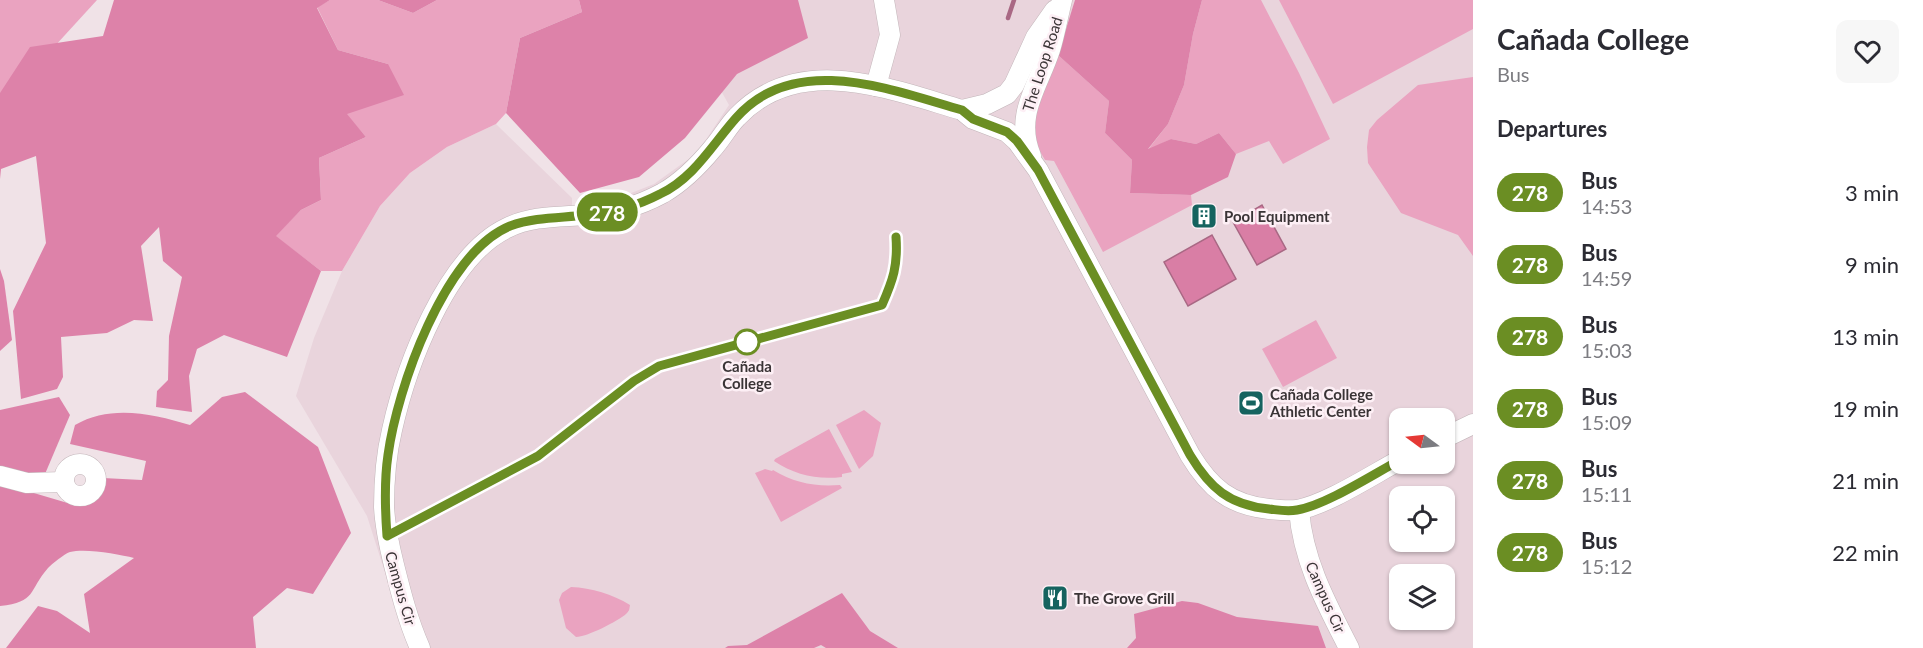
<!DOCTYPE html>
<meta charset="utf-8">
<style>
:root{--surface:#fff;--page:#f7f7f7;--text:#2b2b33;--muted:#7c7c81}
body{margin:0;font-family:Lato,sans-serif;background:var(--page);color:var(--text);height:100vh;display:flex;flex-direction:column;font-size:22px;white-space:nowrap}
*{box-sizing:border-box;margin:0}
p{font-size:20px;color:var(--muted)}
.icon{flex:none;width:33px;height:33px;fill:none;stroke:currentColor;stroke-width:2;stroke-linecap:round;stroke-linejoin:round}
.map{position:relative;flex:1;overflow:hidden}
.sheet{display:flex;flex-direction:column;background:var(--surface);width:450px}
.sheet>*{flex:none}
.badge{padding:0 12px;border-radius:20px;font-size:21px;line-height:39px}
.needle{width:39px;rotate:285deg}
.controls{position:absolute;left:1389px;top:408px;display:grid;gap:12px}
.controls a{display:grid;place-items:center;width:66px;height:66px;border-radius:12px;background:var(--surface);box-shadow:0 2px 4px #0004;font-size:30px}
.map>.badge{position:absolute;translate:-50% -50%;box-shadow:0 0 0 3px #fff}
h2{padding:0 24px;font-size:22px;line-height:54px}
.round{display:grid;place-items:center;flex:none;width:63px;height:63px;border-radius:12px;background:var(--page)}
.head{display:flex;align-items:center;justify-content:space-between;height:102px;padding:0 24px}
h1{font-size:28px;font-weight:700;line-height:45px}
ul{padding:0;list-style:none}
li{display:flex;align-items:center;gap:18px;height:72px;padding:0 24px}
li div{flex:1}
li b{display:block;font-size:22px}
li em{font-style:normal}
li .badge{min-width:66px;font-weight:700;text-align:center}
main{display:flex;flex:1;min-height:0}
.map>svg:first-child{display:block}
</style>
<main>
<div class="map">
<svg width="1473" height="648" viewBox="0 0 1473 648">
<rect width="100%" height="100%" fill="#f0e2e7"/>
<path fill="#e9d4dc" fill-rule="evenodd" d="M670 0H1473V648H409L367 516 296 396 314 338 342 271 380 206 410 173 447 147 496 124 572 198V207L611 201 654 184 697 153 729 105ZM1400 418H1444V464H1400ZM1400 496H1444V542H1400ZM1400 574H1444V620H1400Z"/>
<g fill="#eaa3c0">
<polygon points="0,0 97,0 0,106"/>
<polygon points="330,0 378,0 413,13 437,0 579,0 582,12 520,38 506,113 496,124 447,147 410,173 380,206 342,271 321,271 275,236 301,210 321,200 319,158 366,137 346,114 388,64 338,50 317,7"/>
<polygon points="1202,0 1261,0 1299,73 1330,139 1283,164 1269,141 1236,154 1219,133 1196,144 1171,139 1147,151 1168,124 1184,85 1193,34"/>
<polygon points="1279,0 1473,0 1473,29 1333,104"/>
<polygon points="1058,55 1109,101 1105,133 1132,160 1130,193 1191,195 1192,205 1103,252 1054,161 1045,160 1035,143 1033,116"/>
<polygon points="1473,77 1473,256 1458,235 1401,213 1368,163 1367,147 1369,130 1377,120 1418,85"/>
<polygon points="1316,320 1337,358 1283,387 1262,349"/>
<polygon points="864,410 881,423 873,456 859,469 836,425"/>
<path d="M829 429 852 472 842 474V477C817 480 795 475 774 461L775 459Z"/>
<path d="M765 469 772 471 773 470C794 483 816 487 840 485L842 488 781 522 755 473Z"/>
<path d="M571 587C592 588 612 594 630 605 629 610 630 610 626 614 618 621 587 637 576 637L566 628 559 600 562 593Z"/>
</g>
<g fill="#dd82a9">
<polygon points="114,0 330,0 317,8 338,50 388,64 404,95 347,114 366,137 319,158 321,200 301,210 276,236 321,271 287,357 224,335 197,349 189,376 192,412 156,407 157,391 168,380 169,336 182,277 163,261 159,227 141,246 153,321 134,320 107,333 61,337 63,377 57,389 21,399 13,311 46,243 36,156 1,169 0,179 0,93 30,47 103,36"/>
<polygon points="378,0 437,0 413,13"/>
<polygon points="579,0 798,0 808,38 737,74 685,138 639,177 580,193 506,113 520,38 582,12"/>
<polygon points="1075,0 1202,0 1193,34 1184,85 1168,124 1148,149 1171,139 1196,144 1219,133 1236,154 1228,177 1191,195 1130,193 1132,160 1105,133 1109,101 1058,55"/>
<polygon points="0,269 4,281 12,340 0,351"/>
<path d="M245 392 318 447 351 533 313 594 287 588 253 617 256 648H6L38 606 57 611 90 633 84 594 134 558C119 554 85 548 70 552 64 554 52 564 48 568 28 591 37 602 0 606V483L71 504 103 478 142 480 146 461 70 444 75 425C111 404 153 414 190 425L222 397Z"/>
<polygon points="59,397 70,415 45,474 11,475 0,468 0,410"/>
<polygon points="842,593 870,631 898,648 826,648 821,645 814,648 725,648 728,646 747,645"/>
<polygon points="1182,601 1198,603 1237,617 1318,626 1326,648 1127,648 1136,638 1134,614"/>
</g>
<g fill="#d97ea5" stroke="#a96884" stroke-width="1.5">
<polygon points="1262,205 1286,249 1257,265 1233,222"/>
<polygon points="1212,235 1236,279 1188,306 1164,262"/>
</g>
<g fill="none" stroke-linecap="round" stroke-linejoin="round">
<polyline stroke="#a96884" stroke-width="4.5" points="1008,18 1014,0"/>
<defs>
<g id="minor">
<polyline points="876,86 890,35 884,0"/>
<polyline points="962,110 987,104 1007,94 1014,85 1036,37 1055,10"/>
<path d="M1031 156C1014 115 1038 87 1050 50 1055 34 1058 16 1062 0"/>
<polyline points="1444,438 1473,424"/>
<circle cx="80" cy="480" r="16"/>
<polyline points="0,476 27,483 64,482"/>
<path d="M1299 510C1303 561 1326 603 1349 648"/>
<path d="M420 648C408 621 401 593 394 565 389 545 385 527 384 507 384 481 386 455 392 430 406 367 446 257 507 228 531 216 558 217 584 215 610 214 639 206 663 193 682 182 699 165 713 148 722 138 728 126 737 117 799 52 889 89 962 110L973 119 1007 132 1017 141 1038 170 1190 455C1210 488 1230 505 1269 509 1278 510 1287 511 1297 510 1326 505 1372 475 1400 460"/>
</g>
</defs>
<use href="#minor" stroke="#c2b5b9" stroke-width="21"/>
<use href="#minor" stroke="#fff" stroke-width="20"/>
</g>
<g fill="none" stroke-linecap="round" stroke-linejoin="round">
<defs>
<path id="line" d="M896 237C898 266 893 280 882 305L659 366 634 381 538 456 387 536C385 509 384 482 388 455 397 389 444 253 510 226 535 217 560 218 586 215 612 213 637 206 660 194 694 178 712 145 736 118 795 51 891 90 962 110L973 119 1007 132 1017 141 1038 170 1190 455C1210 488 1229 505 1269 509 1278 510 1287 512 1297 510 1326 505 1372 475 1400 460"/>
</defs>
<use href="#line" stroke="#fff" stroke-width="14"/>
<use href="#line" stroke="#6b8e23" stroke-width="9"/>
</g>
<defs>
<symbol id="building-square" viewBox="-11 -11 22 22"><rect x="-9" y="-9" width="18" height="18" rx="4" fill="#15635f" stroke="#fdeff5"/><path d="M-4-6H4V6H1V3H-1V6H-4ZM-2.5-4.3h1.7v1.8h-1.7ZM.8-4.3h1.7v1.8H.8ZM-2.5-1h1.7V.8h-1.7ZM.8-1h1.7V.8H.8Z" fill="#fff"/></symbol>
<symbol id="stadium-square" viewBox="-11 -11 22 22"><rect x="-9" y="-9" width="18" height="18" rx="4" fill="#15635f" stroke="#fdeff5"/><path d="M0-5a6.5 5 0 1 0 0 10a6.5 5 0 1 0 0-10ZM-3.5-1.8h7v3.6h-7Z" fill="#fff"/></symbol>
<symbol id="restaurant-square" viewBox="-11 -11 22 22"><rect x="-9" y="-9" width="18" height="18" rx="4" fill="#15635f" stroke="#fdeff5"/><path d="M-5-6h1v4h1v-4h1v4h1v-4h1v5L-1.5 .5V6h-2V.5L-5-1ZM5-6V6H3V1.5H1.5Q1.5-4 5-6Z" fill="#fff"/></symbol>
</defs>
<g fill-rule="evenodd">
<use href="#building-square" x="1189" y="201" width="30" height="30"/>
<use href="#stadium-square" x="1236" y="388" width="30" height="30"/>
<use href="#restaurant-square" x="1040" y="583" width="30" height="30"/>
</g>
<circle fill="#fff" stroke="#6b8e23" stroke-width="3" cx="747" cy="342" r="12"/>
<g text-anchor="middle" dominant-baseline="central" stroke-width="5" stroke-linejoin="round" paint-order="stroke">
<g font-size="15" fill="#3a3436" stroke="#fdeff5">
<text transform="translate(1042 64) rotate(-72)">The Loop Road</text>
<text transform="translate(401 588) rotate(74)">Campus Cir</text>
<text transform="translate(1326 597) rotate(66)">Campus Cir</text>
</g>
<g font-size="15" font-weight="bold" fill="#3a3436" stroke="#fdeff5" text-anchor="start">
<text x="1224" y="216">Pool Equipment</text>
<text x="1270" y="394">Cañada College<tspan x="1270" dy="17">Athletic Center</tspan></text>
<text x="1074" y="598">The Grove Grill</text>
</g>
<g font-size="15" font-weight="bold" fill="#3a3436" stroke="#fdeff5">
<text x="747" y="366">Cañada<tspan x="747" dy="17">College</tspan></text>
</g>
</g>
</svg>
<div class="controls">
<a><svg class="needle" viewBox="-14 -14 28 28"><path d="M0-13l5 13h-10z" fill="#e53935"/><path d="M0 13l5-13h-10z" fill="#7c7c81"/></svg></a>
<a><svg class="icon" aria-label="locate" viewBox="0 0 24 24"><circle cx="12" cy="12" r="6"/><path d="M12 2v4M12 18v4M2 12h4M18 12h4"/></svg></a>
<a><svg class="icon" aria-label="layers" viewBox="0 0 24 24"><path d="M12 4l9 5-9 5-9-5zM3 14l9 5 9-5"/></svg></a>
</div>
<b class="badge" style="left:607px;top:212px;background:#6b8e23;color:#fff">278</b>
</div>
<section class="sheet">
<div class="head"><div><h1>Cañada College</h1><p>Bus</p></div><a class="round"><svg class="icon" aria-label="heart" viewBox="0 0 24 24"><path d="M12 20l-8-8c-3-5 5-10 8-4 3-6 11-1 8 4z"/></svg></a></div>
<h2>Departures</h2>
<ul>
<li><span class="badge" style="background:#6b8e23;color:#fff">278</span><div><b>Bus</b><p>14:53</p></div><em>3 min</em></li>
<li><span class="badge" style="background:#6b8e23;color:#fff">278</span><div><b>Bus</b><p>14:59</p></div><em>9 min</em></li>
<li><span class="badge" style="background:#6b8e23;color:#fff">278</span><div><b>Bus</b><p>15:03</p></div><em>13 min</em></li>
<li><span class="badge" style="background:#6b8e23;color:#fff">278</span><div><b>Bus</b><p>15:09</p></div><em>19 min</em></li>
<li><span class="badge" style="background:#6b8e23;color:#fff">278</span><div><b>Bus</b><p>15:11</p></div><em>21 min</em></li>
<li><span class="badge" style="background:#6b8e23;color:#fff">278</span><div><b>Bus</b><p>15:12</p></div><em>22 min</em></li>
</ul>
</section>
</main>
